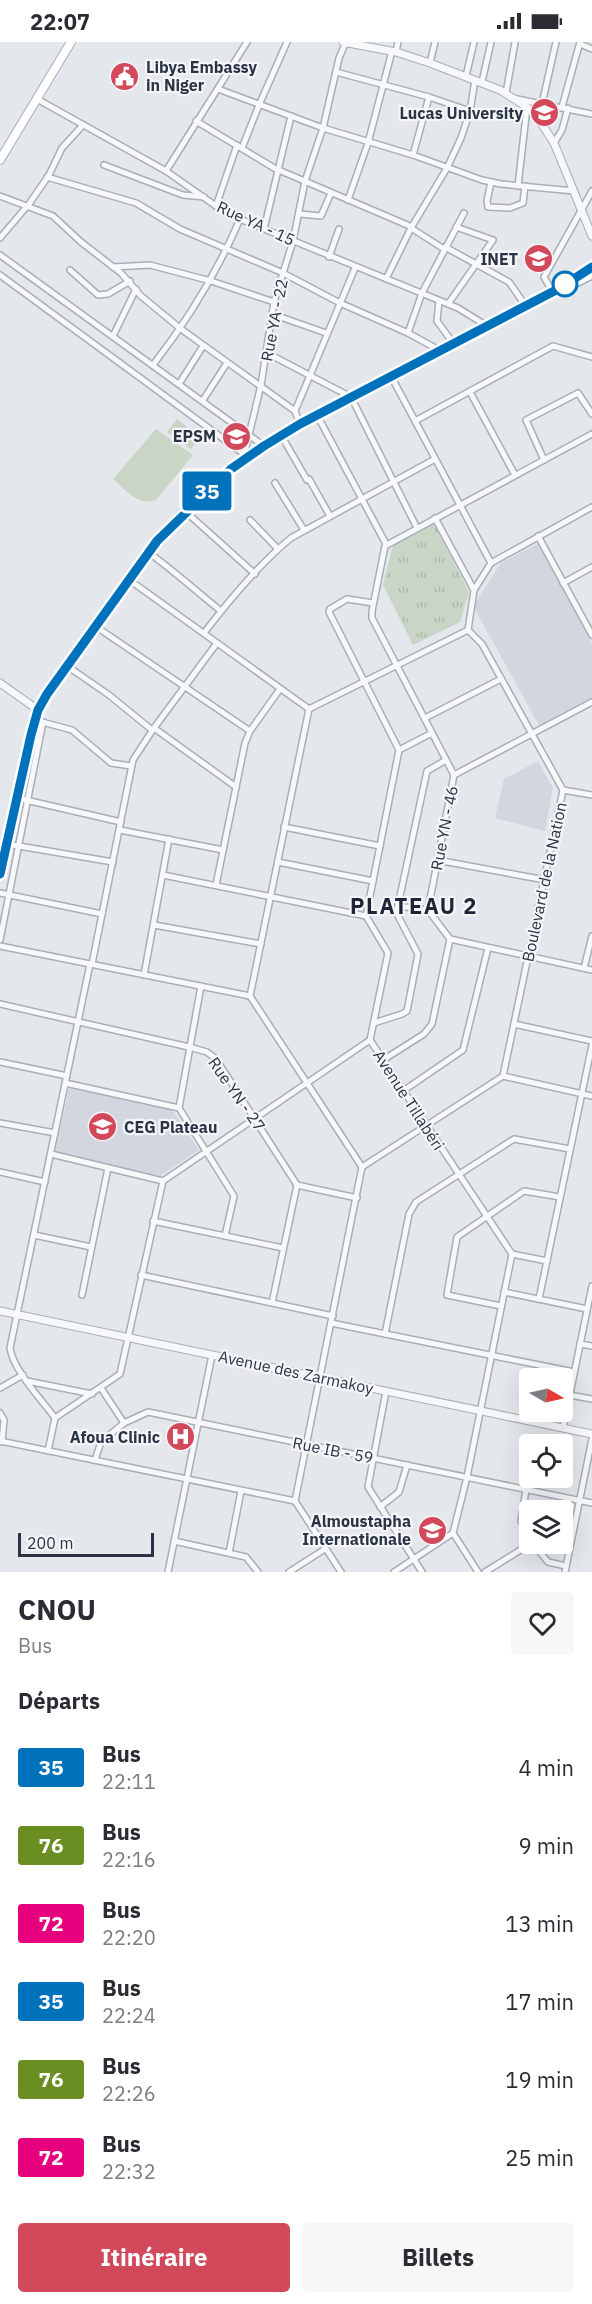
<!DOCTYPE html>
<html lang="fr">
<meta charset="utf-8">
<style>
:root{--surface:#fff;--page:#f7f7f7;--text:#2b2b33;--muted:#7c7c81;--accent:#d1495b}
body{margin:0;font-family:"IBM Plex Sans",sans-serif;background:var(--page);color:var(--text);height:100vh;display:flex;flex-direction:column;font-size:22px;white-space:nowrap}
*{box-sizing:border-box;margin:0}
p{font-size:20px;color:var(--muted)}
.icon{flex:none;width:33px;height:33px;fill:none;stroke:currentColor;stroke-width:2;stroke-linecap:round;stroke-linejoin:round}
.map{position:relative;height:1530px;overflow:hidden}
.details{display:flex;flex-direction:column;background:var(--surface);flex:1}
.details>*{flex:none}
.badge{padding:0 12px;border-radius:4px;font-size:21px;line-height:39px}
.needle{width:39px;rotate:99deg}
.buttons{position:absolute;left:519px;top:1326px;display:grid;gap:12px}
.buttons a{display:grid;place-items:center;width:54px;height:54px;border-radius:6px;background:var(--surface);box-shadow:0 6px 24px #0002;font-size:30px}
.scale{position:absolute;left:18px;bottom:15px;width:136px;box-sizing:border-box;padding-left:6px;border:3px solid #2b3445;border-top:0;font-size:16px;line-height:21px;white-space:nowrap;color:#2b3445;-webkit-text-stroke:4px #f4f6f9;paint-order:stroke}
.map>.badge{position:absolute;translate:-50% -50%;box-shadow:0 0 0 3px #fff}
h2{padding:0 18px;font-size:22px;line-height:54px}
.round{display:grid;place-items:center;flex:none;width:63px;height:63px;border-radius:6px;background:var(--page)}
.headline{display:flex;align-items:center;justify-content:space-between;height:102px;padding:0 18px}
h1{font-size:28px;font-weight:800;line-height:45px}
.cta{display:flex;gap:12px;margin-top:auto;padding:12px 18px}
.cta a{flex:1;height:69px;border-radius:6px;background:var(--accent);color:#fff;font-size:24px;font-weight:800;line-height:69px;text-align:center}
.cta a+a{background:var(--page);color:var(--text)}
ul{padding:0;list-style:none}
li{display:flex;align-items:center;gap:18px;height:78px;padding:0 18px}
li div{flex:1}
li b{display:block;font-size:22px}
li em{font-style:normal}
li .badge{min-width:66px;font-weight:700;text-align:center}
.status{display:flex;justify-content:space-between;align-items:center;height:42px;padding:0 30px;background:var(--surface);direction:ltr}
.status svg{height:16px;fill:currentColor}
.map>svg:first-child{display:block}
</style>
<div class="status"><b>22:07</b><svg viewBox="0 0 49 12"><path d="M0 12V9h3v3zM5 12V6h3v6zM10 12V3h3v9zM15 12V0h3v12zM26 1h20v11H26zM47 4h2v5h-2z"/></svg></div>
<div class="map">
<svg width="592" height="1530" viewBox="0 0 592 1530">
<defs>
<pattern id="park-tufts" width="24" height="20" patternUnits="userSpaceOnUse" patternTransform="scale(1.5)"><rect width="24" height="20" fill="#c9d6c5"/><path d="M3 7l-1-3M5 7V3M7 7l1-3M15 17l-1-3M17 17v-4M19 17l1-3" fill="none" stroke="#adb8ab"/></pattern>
</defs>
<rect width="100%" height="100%" fill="#e4e7ec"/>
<g fill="#d2d6de">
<polygon points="539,501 592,602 592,656 540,685 473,564 501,521"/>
<polygon points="538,719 553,746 545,789 495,776 504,737"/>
<polygon points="69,1046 172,1068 199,1108 160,1134 55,1111"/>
</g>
<g fill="#c9d6c5">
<polygon points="177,377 200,395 191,407 167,390"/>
<path d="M156 387 193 413 156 458C139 465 126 448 113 437Z"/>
</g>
<polygon fill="url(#park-tufts)" points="434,482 469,550 460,580 413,603 383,543 393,503"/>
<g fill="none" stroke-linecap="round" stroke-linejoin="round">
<defs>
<g id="minor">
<polyline points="580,2 592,7"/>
<polyline points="396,10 398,0"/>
<polyline points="430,21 435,0"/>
<polyline points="336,30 429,55 470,69"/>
<polyline points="466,34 474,0"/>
<polyline points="482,40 491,0"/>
<polyline points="218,47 323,86 413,113 482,138 501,142 574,149"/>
<polyline points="506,51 515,0"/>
<polyline points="37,57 166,129 216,164 240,177 458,266 487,284"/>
<polyline points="517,57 592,72"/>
<polyline points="542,62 556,0"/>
<polyline points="562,65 580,0"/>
<polyline points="196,79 274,126 412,185"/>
<polyline points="554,101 562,88 568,66"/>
<polyline points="242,106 259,63 287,0"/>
<polyline points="413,113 429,55"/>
<polyline points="104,123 183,153 204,155"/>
<polyline points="166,129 247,0"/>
<polyline points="47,135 136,161 180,187 283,231 340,261 408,291 439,308"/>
<polyline points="491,140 487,159 488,165 510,166 523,161 525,144"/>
<polyline points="518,144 527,65"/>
<polyline points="0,154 53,174 81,200 121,231 141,254 181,287 295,369 300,382"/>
<polyline points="348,158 368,101 392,9"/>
<polyline points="216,164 237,103"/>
<polyline points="300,172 321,174 331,151"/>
<polyline points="411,186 444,207"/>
<polyline points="264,187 291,74"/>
<polyline points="0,196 29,162 49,133 62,106 83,83"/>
<polyline points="445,205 509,240 525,263"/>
<polyline points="0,213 264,404"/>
<polyline points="329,215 339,187"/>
<polyline points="113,225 150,223 211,239 274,260"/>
<polyline points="70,228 98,253 108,252 130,239"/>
<polyline points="0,233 244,412"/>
<polyline points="386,237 411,186 447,126 461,96 470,69 475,38"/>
<polyline points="552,249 544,235 592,149"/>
<polyline points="439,259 437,279 453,301"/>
<polyline points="448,262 493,198 456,185"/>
<polyline points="272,272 326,291"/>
<polyline points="408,291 422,251 464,171"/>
<polyline points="113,294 136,247"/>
<polyline points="267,311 351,355 417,486"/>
<path d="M153 323C188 278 217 231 240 177"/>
<polyline points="391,334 491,521"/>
<polyline points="179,342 203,304"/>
<polyline points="470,350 515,433"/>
<polyline points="203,358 227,321"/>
<polyline points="295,369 355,226"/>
<polyline points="317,373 386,502"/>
<polyline points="415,379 553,304 592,315"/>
<polyline points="281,393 307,438"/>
<polyline points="243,418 261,343 274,260 293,199 305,139 323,86 339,16 346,0"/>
<polyline points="544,418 526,378 578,351 592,372"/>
<polyline points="309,437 330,474"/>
<polyline points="275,441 304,488"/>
<polyline points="185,469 255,532"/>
<polyline points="435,476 474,548"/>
<polyline points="250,478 278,507"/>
<polyline points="538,494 592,593"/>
<path d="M148 510C174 529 196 549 221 569"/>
<polyline points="128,537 309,667"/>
<polyline points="563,541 592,525"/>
<polyline points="373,561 347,557 330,567 329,570 399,708 366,874 388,911 370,998 512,1212 467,1435 453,1491 478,1530"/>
<polyline points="95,584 250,689"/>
<polyline points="468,588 474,548 491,521 592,465"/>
<path d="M204 591C230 557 258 523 291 496L435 417"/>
<polyline points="67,624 109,653 152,688"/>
<polyline points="309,667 250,954 362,1125"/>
<polyline points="309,667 468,588"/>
<polyline points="425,676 501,637"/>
<polyline points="42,680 72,688 111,721 131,724"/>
<polyline points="154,686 236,745"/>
<polyline points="399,708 432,691"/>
<polyline points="454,733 592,660"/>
<polyline points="563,748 592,753"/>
<polyline points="17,756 121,780"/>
<polyline points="284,785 380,804"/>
<polyline points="120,788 223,808"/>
<polyline points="7,802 113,820"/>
<polyline points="437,818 545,838"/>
<polyline points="278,820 373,839"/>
<polyline points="163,833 366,874"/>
<polyline points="216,843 245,701 250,689 280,647"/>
<polyline points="0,851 102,872"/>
<polyline points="398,864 428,868"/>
<polyline points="154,883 261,902"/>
<polyline points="450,897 592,928"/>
<polyline points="0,898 43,680"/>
<polyline points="0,904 250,954"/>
<polyline points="92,922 133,718 154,686 217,601"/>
<polyline points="584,926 592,894"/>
<polyline points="144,933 169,797"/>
<polyline points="0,962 189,1005 207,1010 216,1017 297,1143 272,1261"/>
<polyline points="374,981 402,972 407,969 418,912 398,874 397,868 427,729 446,718"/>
<polyline points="514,982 592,999"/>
<polyline points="383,1018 424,992 432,982 450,897 428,868 454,733 372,576 372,569 385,504 592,392"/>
<polyline points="0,1020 67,1034"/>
<polyline points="503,1034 592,1054"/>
<polyline points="65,1041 179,1066 234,1154 225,1194"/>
<polyline points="403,1049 463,1008 488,906"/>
<polyline points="179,1066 201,944"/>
<polyline points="0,1081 55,1091"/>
<polyline points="51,1112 163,1139 370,998"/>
<polyline points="362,1125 503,1034 563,748 482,602 468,588"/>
<polyline points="0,1130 45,1140"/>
<polyline points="297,1143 357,1156"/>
<polyline points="153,1179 283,1206"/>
<polyline points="34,1193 91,1205"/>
<polyline points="512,1212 547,1219"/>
<polyline points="141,1233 333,1274"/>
<polyline points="504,1250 587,1267"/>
<polyline points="82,1253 108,1126"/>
<polyline points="539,1257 592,1003"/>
<polyline points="501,1264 447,1253 457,1195 524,1149 560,1155"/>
<polyline points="331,1281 574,1330"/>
<polyline points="385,1292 409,1172 416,1160 514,1097 570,1107"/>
<polyline points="580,1302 592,1304"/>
<polyline points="27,1339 92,1352"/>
<polyline points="0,1346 23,1333"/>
<polyline points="101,1346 124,1381"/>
<polyline points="386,1349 368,1445 422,1530"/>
<polyline points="569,1353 592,1357"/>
<polyline points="0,1371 4,1378 2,1400"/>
<polyline points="55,1376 120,1332 163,1139"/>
<polyline points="563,1386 592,1244"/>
<polyline points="0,1399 295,1459"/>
<path d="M48 1409 55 1376C42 1358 13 1328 10 1306L90 922"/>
<polyline points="95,1418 101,1400 124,1381 148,1370 592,1461"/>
<polyline points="526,1448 521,1479 530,1495"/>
<polyline points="380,1465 399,1450 407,1423"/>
<polyline points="174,1499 246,1515 258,1530"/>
<polyline points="533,1502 548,1520 566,1524"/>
<polyline points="229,1511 241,1449"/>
<polyline points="168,1530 212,1313"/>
<polyline points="289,1530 325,1507"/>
<polyline points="341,1530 295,1459 362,1125"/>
<polyline points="394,1530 453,1491"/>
<polyline points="485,1530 530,1502"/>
<polyline points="565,1530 592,1397"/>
</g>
<g id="tertiary">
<polyline points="343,0 396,10 430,21 500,48 527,65 538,76 554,101 592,194"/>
<polyline points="0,641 38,668"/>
<polyline points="0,1269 592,1392"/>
</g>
<polyline id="secondary" points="0,118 71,0"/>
<g id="trunk">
<polyline points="574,241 592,232"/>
<polyline points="0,832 31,692 38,668 47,652 148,510 185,469 231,427 264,404 300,382 563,244 592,225"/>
</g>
</defs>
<use href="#minor" stroke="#a9aeb7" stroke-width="8"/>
<use href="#tertiary" stroke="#a9aeb7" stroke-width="9"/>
<use href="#secondary" stroke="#a9aeb7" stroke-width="10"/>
<use href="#trunk" stroke="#8b94a3" stroke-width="11"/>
<use href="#minor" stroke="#f7f8fa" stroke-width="5"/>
<use href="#tertiary" stroke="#f7f8fa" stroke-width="7"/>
<use href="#secondary" stroke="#fff" stroke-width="8"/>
<use href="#trunk" stroke="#fff" stroke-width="9"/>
</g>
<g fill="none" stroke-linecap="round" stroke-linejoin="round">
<defs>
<polyline id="line" points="0,832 31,693 38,668 47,652 157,499 231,427 264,404 300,382 560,246 592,225"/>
</defs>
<use href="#line" stroke="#fff" stroke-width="14"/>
<use href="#line" stroke="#0072bc" stroke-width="9"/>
</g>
<defs>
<symbol id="civic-disc" viewBox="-11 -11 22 22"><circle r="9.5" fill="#d1495b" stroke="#f4f6f9"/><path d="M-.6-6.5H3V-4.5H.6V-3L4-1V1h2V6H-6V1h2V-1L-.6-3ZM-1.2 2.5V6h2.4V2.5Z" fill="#fff"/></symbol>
<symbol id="university-disc" viewBox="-11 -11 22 22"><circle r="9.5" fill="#d1495b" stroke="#f4f6f9"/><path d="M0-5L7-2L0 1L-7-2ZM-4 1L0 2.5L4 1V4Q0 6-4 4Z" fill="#fff"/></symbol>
<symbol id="hospital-disc" viewBox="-11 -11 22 22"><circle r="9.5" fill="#d1495b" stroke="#f4f6f9"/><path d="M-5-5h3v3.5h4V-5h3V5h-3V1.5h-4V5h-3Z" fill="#fff"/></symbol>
</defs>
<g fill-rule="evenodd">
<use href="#civic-disc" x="108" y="18" width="33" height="33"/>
<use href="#university-disc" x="528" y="54" width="33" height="33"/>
<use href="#university-disc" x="522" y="200" width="33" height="33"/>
<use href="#university-disc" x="220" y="378" width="33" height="33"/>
<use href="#university-disc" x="86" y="1068" width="33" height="33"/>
<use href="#hospital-disc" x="164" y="1378" width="33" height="33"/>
<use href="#university-disc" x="416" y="1472" width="33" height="33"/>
</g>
<circle fill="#fff" stroke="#0072bc" stroke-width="3" cx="565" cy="242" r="12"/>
<g text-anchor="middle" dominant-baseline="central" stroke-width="4.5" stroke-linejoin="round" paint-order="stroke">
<g font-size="16" font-weight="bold" fill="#2b3445" stroke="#f4f6f9" text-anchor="end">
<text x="146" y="25" text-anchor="start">Libya Embassy<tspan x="146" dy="18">in Niger</tspan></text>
<text x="523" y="71">Lucas University</text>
<text x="518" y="217">INET</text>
<text x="216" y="394">EPSM</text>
<text x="124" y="1085" text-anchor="start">CEG Plateau</text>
<text x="160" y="1395">Afoua Clinic</text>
<text x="411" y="1479">Almoustapha<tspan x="411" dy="18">Internationale</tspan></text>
</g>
<g font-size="16" fill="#2b3445" stroke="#f4f6f9">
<text transform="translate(256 181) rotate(25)">Rue YA - 15</text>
<text transform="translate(274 278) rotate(-79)">Rue YA - 22</text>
<text transform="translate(444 786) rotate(-79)">Rue YN - 46</text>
<text transform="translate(544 840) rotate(-78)">Boulevard de la Nation</text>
<text transform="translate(237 1052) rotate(55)">Rue YN - 27</text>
<text transform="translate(409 1058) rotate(57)">Avenue Tillabéri</text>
<text transform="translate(296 1330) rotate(12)">Avenue des Zarmakoy</text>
<text transform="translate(333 1408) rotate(11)">Rue IB - 59</text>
</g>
<g font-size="22" font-weight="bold" letter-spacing="1.5" fill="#1d2536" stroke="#f4f6f9">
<text x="414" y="863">PLATEAU 2</text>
</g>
</g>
</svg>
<div class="buttons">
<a><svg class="needle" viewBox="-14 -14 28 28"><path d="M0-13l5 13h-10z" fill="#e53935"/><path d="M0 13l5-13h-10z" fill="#7c7c81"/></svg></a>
<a><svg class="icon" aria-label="locate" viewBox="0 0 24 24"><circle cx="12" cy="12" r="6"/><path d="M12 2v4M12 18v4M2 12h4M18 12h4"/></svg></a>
<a><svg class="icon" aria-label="layers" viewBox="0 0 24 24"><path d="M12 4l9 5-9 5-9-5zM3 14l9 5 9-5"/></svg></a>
</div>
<div class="scale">200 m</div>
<b class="badge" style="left:207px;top:449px;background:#0072bc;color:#fff">35</b>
</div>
<section class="details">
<div class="headline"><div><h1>CNOU</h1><p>Bus</p></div><a class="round"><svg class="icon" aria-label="heart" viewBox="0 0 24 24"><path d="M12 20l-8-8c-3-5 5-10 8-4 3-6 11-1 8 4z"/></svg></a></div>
<h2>Départs</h2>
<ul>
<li><span class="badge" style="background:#0072bc;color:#fff">35</span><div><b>Bus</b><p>22:11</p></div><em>4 min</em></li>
<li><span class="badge" style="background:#6b8e23;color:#fff">76</span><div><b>Bus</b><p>22:16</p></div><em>9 min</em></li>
<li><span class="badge" style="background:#e6007e;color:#fff">72</span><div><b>Bus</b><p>22:20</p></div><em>13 min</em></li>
<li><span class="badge" style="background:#0072bc;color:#fff">35</span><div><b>Bus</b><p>22:24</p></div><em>17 min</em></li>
<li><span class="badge" style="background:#6b8e23;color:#fff">76</span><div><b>Bus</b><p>22:26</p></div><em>19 min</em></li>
<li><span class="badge" style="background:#e6007e;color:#fff">72</span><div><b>Bus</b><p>22:32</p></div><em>25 min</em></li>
</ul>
<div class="cta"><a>Itinéraire</a><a>Billets</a></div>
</section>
